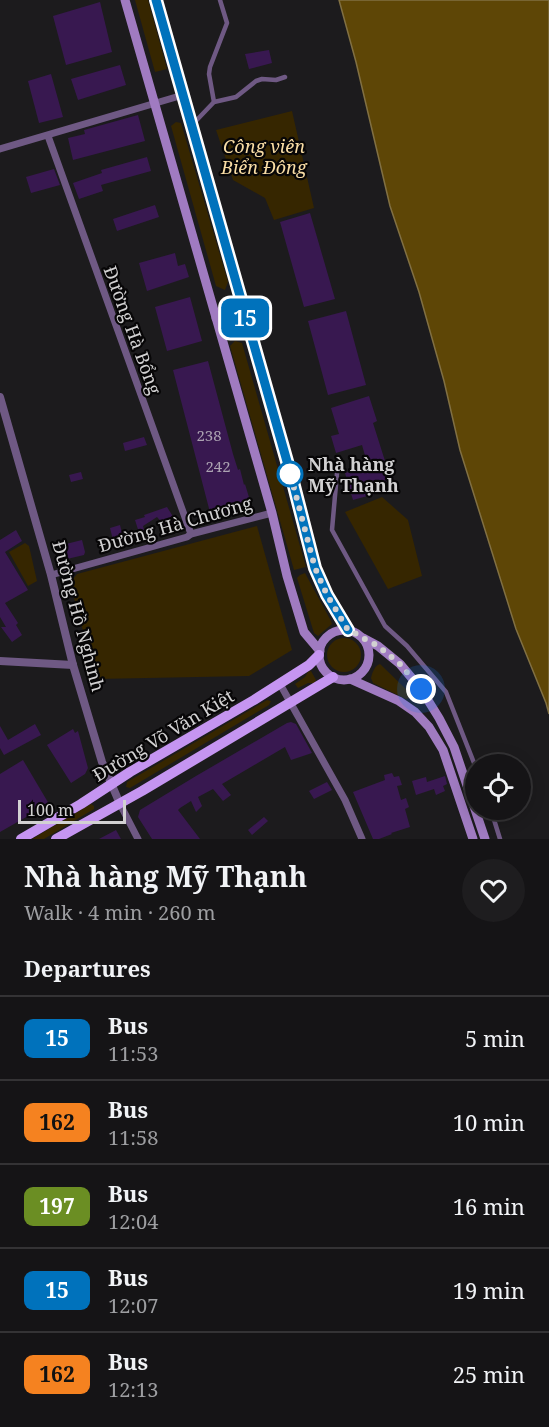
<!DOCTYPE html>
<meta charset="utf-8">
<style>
:root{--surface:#151416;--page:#1e1d1f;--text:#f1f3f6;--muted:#9d9ea1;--line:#343335}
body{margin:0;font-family:"Noto Serif",serif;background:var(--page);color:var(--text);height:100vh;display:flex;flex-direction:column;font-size:22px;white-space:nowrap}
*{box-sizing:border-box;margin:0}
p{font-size:20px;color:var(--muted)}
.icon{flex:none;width:33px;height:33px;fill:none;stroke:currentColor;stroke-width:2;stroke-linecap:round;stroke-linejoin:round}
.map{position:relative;height:839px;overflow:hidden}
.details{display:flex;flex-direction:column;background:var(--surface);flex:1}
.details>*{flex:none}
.badge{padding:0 12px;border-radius:9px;font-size:21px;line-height:39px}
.buttons{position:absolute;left:465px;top:754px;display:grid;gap:12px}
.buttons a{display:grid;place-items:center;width:66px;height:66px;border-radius:50%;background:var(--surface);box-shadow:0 3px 15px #0003,0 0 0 2px var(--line);font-size:30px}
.scale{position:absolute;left:18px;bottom:15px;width:108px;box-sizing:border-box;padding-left:6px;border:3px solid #d2d1d2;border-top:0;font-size:16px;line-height:21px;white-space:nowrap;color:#d2d1d2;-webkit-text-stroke:4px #070607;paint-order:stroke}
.you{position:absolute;width:30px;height:30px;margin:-15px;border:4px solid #fff;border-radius:50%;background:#1a73e8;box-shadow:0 0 0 9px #1a73e833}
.map>.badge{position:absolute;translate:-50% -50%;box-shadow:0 0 0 3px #fff}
h2{padding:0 24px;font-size:22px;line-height:54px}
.round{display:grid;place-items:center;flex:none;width:63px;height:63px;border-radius:32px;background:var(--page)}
.head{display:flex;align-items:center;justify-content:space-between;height:102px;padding:0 24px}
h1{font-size:28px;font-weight:700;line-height:45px}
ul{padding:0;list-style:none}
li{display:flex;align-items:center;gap:18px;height:84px;padding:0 24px;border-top:2px solid var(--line)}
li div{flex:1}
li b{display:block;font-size:22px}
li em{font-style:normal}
li .badge{min-width:66px;font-weight:700;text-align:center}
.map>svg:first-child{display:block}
</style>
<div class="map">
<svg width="549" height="839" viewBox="0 0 549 839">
<rect width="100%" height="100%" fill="#1c1b1d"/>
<g fill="#362600">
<polygon points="135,0 148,0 167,69 155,72"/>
<polygon points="292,111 314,208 274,220 265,198 233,180 216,130"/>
<polygon points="176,122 181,123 228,282 225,290 216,286 171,126"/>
<polygon points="235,341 242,343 306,567 294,570 230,346"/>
<polygon points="382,497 408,520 422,576 388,589 345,512"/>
<polygon points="257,526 292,650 249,676 96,679 70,583 77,574"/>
<polygon points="25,543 29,546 37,581 28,586 9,552"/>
<polygon points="305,573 331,621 332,624 318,636 314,633 297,578 300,575"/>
<circle cx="344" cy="655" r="17"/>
<path d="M380 664 410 693V698L406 699 373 683 371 678C372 673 375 665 380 664Z"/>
<polygon points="311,671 316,680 314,683 308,683 298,688 295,684 305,677 308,672"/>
<polygon points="267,700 271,701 269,705 130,788 126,787 127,782"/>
<polygon points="91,804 94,806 94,809 44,839 32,839"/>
</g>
<polygon fill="#5e4606" stroke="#817043" stroke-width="1.5" points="339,0 549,0 549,714 546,703 516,629 460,450 444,381 419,292 390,206 356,62"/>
<g fill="#381850">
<polygon points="100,2 112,52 66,65 53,16"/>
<polygon points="269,50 272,63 249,69 245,54"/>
<polygon points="120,65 126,85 78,100 71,79"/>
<polygon points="51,74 63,117 39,123 28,81"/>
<polygon points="138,115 145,141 73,160 68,138 85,134 84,130"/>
<polygon points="147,157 151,171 101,185 103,191 79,199 73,183 102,173 101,170"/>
<polygon points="54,169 60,185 31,193 26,177"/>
<polygon points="155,205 159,217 117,231 113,219"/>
<polygon points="310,213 335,299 304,307 280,222"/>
<polygon points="175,253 178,266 185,264 189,277 147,291 139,263"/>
<polygon points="190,297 202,341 167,351 155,307"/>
<polygon points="346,311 366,385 328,395 308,321"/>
<polygon points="208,361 233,454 238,470 240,469 244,485 245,484 251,504 247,510 212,520 173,370"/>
<polygon points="369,396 377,421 373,423 385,461 388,460 396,488 353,500 345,473 368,466 362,445 336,453 331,436 339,434 331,408"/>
<polygon points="144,437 147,445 125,451 123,443"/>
<polygon points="81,472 83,479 71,482 69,475"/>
<polygon points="167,507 177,523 168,529 157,517 143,526 146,538 141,539 135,520 145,517 144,515"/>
<polygon points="120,525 125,545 115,548 110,528"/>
<polygon points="16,530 22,541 5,552 28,590 5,603 18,623 16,625 22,635 12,642 1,627 6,627 0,617 0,540"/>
<polygon points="82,540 85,552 84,555 67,559 65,556 62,545"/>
<polygon points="291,722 296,724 312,753 291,760 285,747 222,784 231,795 223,801 213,789 198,797 202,806 196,812 191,801 180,808 178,810 200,839 152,839 138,817 140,810 196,776 287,723"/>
<polygon points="35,724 41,735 4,755 0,748 0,726 8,740"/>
<polygon points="73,729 75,733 78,731 88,768 85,774 71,783 47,745"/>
<polygon points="23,760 49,804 0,832 0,774"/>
<polygon points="392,773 394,777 399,776 402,785 397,786 401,800 406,798 409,807 405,809 410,827 391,833 392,834 379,839 373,839 353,792 385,780 384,775"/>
<polygon points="445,776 447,784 443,786 445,791 436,795 434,789 416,795 412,781 426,777 427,782"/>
<polygon points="327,782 332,790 314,799 309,791"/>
<polygon points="264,817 268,821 252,835 248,830"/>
<polygon points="116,830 121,839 99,839"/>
</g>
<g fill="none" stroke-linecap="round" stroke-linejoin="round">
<g stroke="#6f5984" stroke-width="4.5">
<polyline points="214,102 209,74 210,67 227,23 220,0"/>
<polyline points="192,125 214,102 236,97 256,81 262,79 276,80 285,77"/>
<polyline points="337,473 332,530 385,626 407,646 446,692 476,768"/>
<polyline points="491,810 500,839"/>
</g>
<g stroke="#6f5984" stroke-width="7">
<polyline points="48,136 191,534"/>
<polyline points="0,149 183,95"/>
<polyline points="51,575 187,537 191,534 272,513"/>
<polyline points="280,684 345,800 362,839"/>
<polyline points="120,804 138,839"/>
</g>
<g stroke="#6f5984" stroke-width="8">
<polyline points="0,397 51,575 73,665 102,762 120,804"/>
<polyline points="0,661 73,665"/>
</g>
<g stroke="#a07bc1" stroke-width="9">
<polyline points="125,0 272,513 287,576 304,632 320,651"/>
<polyline points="156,0 294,486 315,568 327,595 348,630"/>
<polyline points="216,318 243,311"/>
<circle cx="344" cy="655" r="25"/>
<polyline points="363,638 378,646 400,664 421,689 439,718 454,747 485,839"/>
<polyline points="350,679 399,701 415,712 429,727 443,750 473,839"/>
</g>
<g stroke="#c595f1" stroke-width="10">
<polyline points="21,839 81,804 130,772 254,700 309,665 319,655"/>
<polyline points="56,839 142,791 333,677"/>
</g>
</g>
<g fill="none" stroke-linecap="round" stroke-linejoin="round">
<defs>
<polyline id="line" points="156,0 294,486 315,568 327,595 348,630"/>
</defs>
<use href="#line" stroke="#fff" stroke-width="14"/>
<use href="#line" stroke="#0072bc" stroke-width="9"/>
<polyline stroke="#d2d1d2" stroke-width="6" stroke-dasharray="0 10.8" points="290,474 288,465 315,568 327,595 348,630 353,632 363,638 378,646 400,664 421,689"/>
</g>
<circle fill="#fff" stroke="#0072bc" stroke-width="3" cx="290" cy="474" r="12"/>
<g text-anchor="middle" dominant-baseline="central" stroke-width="4.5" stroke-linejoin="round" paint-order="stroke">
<g font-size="15" fill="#aca3b2">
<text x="209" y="435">238</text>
<text x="218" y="466">242</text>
</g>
<g font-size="18" font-style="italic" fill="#f8dca4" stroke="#070607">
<text x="264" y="146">Công viên<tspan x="264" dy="21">Biển Đông</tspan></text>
</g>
<g font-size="18" fill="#d2d1d2" stroke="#070607">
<text transform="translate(133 330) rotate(70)">Đường Hà Bổng</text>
<text transform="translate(175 524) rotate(-16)">Đường Hà Chương</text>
<text transform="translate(79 616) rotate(75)">Đường Hồ Nghinh</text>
<text transform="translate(163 735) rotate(-31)">Đường Võ Văn Kiệt</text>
</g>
<g font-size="18" font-weight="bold" fill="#d2d1d2" stroke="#070607" text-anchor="start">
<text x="308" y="464">Nhà hàng<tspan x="308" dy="21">Mỹ Thạnh</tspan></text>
</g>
</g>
</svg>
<div class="buttons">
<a><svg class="icon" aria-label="locate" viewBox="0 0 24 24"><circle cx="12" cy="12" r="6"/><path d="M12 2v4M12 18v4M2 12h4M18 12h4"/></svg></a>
</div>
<div class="scale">100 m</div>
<div class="you" style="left:421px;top:689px"></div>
<b class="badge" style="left:245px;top:318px;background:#0072bc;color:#fff">15</b>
</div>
<section class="details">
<div class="head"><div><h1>Nhà hàng Mỹ Thạnh</h1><p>Walk · 4 min · 260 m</p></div><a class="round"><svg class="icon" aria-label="heart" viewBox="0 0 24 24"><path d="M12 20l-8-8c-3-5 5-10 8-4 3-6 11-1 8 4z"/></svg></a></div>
<h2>Departures</h2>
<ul>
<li><span class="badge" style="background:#0072bc;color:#fff">15</span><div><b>Bus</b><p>11:53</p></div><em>5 min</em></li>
<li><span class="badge" style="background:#f58220;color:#111">162</span><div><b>Bus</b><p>11:58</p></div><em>10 min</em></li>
<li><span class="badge" style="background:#6b8e23;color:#fff">197</span><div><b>Bus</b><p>12:04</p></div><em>16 min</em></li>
<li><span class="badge" style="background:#0072bc;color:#fff">15</span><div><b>Bus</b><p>12:07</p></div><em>19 min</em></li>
<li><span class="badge" style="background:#f58220;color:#111">162</span><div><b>Bus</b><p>12:13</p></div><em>25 min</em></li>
</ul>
</section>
